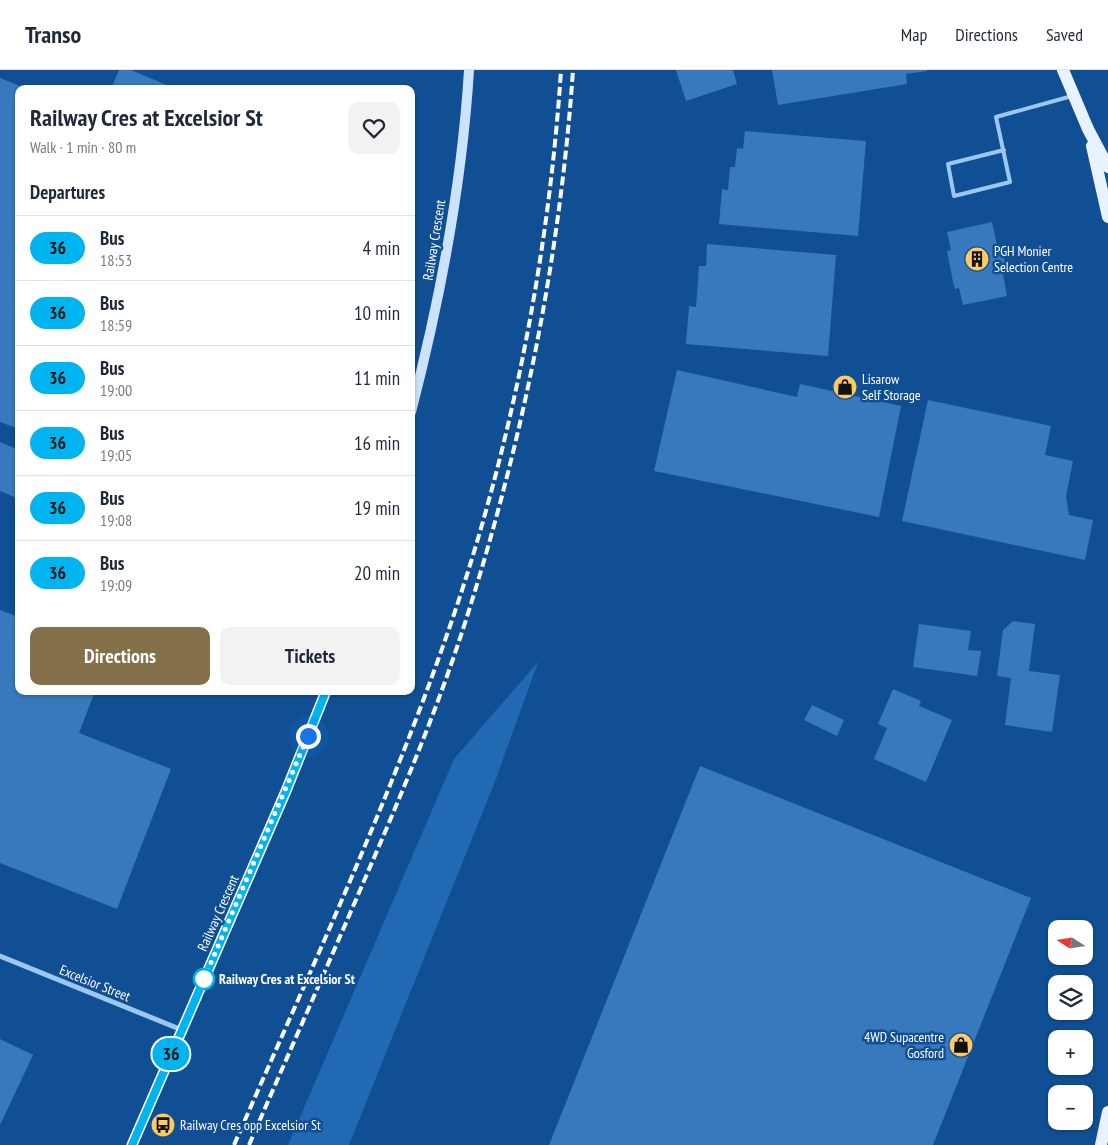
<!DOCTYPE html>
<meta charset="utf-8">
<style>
:root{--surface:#fff;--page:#f2f2f3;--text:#1f2937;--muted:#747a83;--line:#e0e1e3;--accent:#847149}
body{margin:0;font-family:"PT Sans Narrow",sans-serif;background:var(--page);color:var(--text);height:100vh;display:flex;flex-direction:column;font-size:19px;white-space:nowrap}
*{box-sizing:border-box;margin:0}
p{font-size:16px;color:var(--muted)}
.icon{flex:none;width:28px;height:28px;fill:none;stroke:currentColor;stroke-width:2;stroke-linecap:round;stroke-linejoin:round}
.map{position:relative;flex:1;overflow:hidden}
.details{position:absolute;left:15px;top:15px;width:400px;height:610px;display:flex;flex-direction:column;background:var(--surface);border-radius:10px;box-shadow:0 1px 4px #0004}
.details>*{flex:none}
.badge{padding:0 10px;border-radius:16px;font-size:18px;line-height:32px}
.needle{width:32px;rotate:282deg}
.fabs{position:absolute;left:1048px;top:850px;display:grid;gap:10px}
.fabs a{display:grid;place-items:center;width:45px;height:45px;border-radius:10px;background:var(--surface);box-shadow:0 1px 4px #0004;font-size:25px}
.you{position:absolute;width:25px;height:25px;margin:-12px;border:4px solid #fff;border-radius:50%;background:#1a73e8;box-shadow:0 0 0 8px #1a73e833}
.map>.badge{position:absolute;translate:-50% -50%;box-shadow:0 0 0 2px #fff}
h2{padding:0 15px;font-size:19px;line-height:45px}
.round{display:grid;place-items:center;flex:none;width:52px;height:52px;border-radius:10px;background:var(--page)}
.overview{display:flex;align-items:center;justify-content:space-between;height:85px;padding:0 15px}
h1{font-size:24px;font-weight:700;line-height:38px}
.primary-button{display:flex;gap:10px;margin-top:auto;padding:10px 15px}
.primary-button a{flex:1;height:58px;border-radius:10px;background:var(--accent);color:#fff;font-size:20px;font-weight:700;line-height:58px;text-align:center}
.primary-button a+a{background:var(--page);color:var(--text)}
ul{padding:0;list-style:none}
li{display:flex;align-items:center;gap:15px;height:65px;padding:0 15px;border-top:1px solid var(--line)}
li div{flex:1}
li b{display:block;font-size:19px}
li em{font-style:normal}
li .badge{min-width:55px;font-weight:700;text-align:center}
header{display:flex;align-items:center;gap:30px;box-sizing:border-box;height:70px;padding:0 25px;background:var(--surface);border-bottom:1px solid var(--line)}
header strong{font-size:24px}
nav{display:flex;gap:28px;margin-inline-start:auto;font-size:18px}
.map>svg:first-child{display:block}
</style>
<header>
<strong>Transo</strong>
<nav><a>Map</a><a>Directions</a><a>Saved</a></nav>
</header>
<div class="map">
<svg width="1108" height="1075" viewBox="0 0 1108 1075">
<rect width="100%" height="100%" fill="#104f93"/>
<polygon fill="#2169b3" points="538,592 496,709 349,1075 288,1075 454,689"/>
<g fill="#3878bc">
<polygon points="119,0 131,0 176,19 111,19"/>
<polygon points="676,0 733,0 737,14 686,31"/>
<polygon points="772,0 927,0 927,1 906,4 907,14 778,35"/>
<polygon points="0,8 27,19 19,19 19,359 0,352"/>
<polygon points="745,61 866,71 858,166 719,154 722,119 728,120 730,97 735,97 737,78 743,79"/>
<polygon points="992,152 998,180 1003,179 1006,197 1002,198 1007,226 963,235 959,218 955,219 953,212 947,181 951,180 947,162"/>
<polygon points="707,174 836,185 828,286 686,274 689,236 696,237 699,196 706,196"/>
<polygon points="677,300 797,327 800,314 901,336 879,447 654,401"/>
<polygon points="928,330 1051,356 1045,385 1073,391 1066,426 1069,445 1093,450 1085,490 902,451"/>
<polygon points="0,372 19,380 19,429 0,421"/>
<polygon points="0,540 19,547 19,621 95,621 79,663 171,699 117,839 0,793"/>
<polygon points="1013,551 1035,554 1029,601 1060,605 1052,662 1005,655 1011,608 997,606 1003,560"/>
<polygon points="919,554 971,561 968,580 981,581 977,606 913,597"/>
<polygon points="893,619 921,631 919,636 952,650 926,712 874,689 887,658 878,654"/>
<polygon points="812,635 844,650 837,666 804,650"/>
<polygon points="700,696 1031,828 933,1075 549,1075"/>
<polygon points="0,969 33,985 0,1055"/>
</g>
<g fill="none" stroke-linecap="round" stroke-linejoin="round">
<polyline stroke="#9cc7f3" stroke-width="4" points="1004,80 948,94 954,126 1010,112 996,47 1072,26"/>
<polyline stroke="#9cc7f3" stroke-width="5" points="0,886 182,960"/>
<g stroke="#cce3fd" stroke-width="10">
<path d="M411 342C440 230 462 116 469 0"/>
<polyline points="132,1075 286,721 326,621"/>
</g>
<g stroke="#e9f2ff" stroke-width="12">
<polyline points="1063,0 1088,59 1108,97"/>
<polyline points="1092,76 1108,147"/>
<polyline points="1101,1075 1108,1042"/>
</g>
<g stroke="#fff" stroke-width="4" stroke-dasharray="9 4" stroke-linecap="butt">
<path d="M234 1075C309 903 389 733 450 556 511 380 549 185 561 0"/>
<path d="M249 1075C288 985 328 895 367 804 402 723 437 640 464 556 522 375 560 189 573 0"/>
</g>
</g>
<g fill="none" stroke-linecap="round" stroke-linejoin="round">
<defs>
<polyline id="line" points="132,1075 286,721 326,621"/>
</defs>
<use href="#line" stroke="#fff" stroke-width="11"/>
<use href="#line" stroke="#00b5ef" stroke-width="8"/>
<polyline stroke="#fff" stroke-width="5" stroke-dasharray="0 9" points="204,909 308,666"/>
</g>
<defs>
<symbol id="building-disc" viewBox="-11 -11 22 22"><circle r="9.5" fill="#ffca5f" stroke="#104f93"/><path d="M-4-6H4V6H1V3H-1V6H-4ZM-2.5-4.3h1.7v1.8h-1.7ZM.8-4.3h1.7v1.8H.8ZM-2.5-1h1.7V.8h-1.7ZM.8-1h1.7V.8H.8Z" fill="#111"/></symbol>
<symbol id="shop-disc" viewBox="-11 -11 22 22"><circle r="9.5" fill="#ffca5f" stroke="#104f93"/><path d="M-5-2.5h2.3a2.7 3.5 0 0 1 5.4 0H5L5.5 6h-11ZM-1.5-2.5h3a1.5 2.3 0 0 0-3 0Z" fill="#111"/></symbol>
<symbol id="bus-disc" viewBox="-11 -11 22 22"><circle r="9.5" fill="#ffca5f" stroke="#104f93"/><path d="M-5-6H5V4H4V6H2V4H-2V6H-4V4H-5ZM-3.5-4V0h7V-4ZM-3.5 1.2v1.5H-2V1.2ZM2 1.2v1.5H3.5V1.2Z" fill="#111"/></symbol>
</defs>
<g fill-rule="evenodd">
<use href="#building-disc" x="963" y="175" width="28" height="28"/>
<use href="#shop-disc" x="831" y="303" width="28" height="28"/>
<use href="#shop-disc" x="947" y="961" width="28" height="28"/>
<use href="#bus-disc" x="149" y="1041" width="28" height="28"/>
</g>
<circle fill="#fff" stroke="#00b5ef" stroke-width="2.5" cx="204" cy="909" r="10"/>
<g text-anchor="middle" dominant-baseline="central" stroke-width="5" stroke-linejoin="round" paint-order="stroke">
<g font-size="14" fill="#fff" stroke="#104f93">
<text transform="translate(434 170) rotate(-81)">Railway Crescent</text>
<text transform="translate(218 843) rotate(-66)">Railway Crescent</text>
<text transform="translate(95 913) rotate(22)">Excelsior Street</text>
</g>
<g font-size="14" fill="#fff" stroke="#104f93" text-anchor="start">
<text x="994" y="181">PGH Monier<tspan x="994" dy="16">Selection Centre</tspan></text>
<text x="862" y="309">Lisarow<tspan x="862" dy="16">Self Storage</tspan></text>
<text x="944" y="967" text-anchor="end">4WD Supacentre<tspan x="944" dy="16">Gosford</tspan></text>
<text x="180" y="1055">Railway Cres opp Excelsior St</text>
</g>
<g font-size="14" font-weight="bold" fill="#fff" stroke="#104f93" text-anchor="start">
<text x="219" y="909">Railway Cres at Excelsior St</text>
</g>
</g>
</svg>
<div class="fabs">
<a><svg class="needle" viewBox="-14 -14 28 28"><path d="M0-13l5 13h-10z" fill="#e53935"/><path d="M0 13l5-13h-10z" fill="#747a83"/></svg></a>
<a><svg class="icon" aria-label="layers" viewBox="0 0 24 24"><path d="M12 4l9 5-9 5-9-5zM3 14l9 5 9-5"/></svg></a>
<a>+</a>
<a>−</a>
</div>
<div class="you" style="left:308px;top:666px"></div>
<b class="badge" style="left:171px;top:984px;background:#00b5ef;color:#111">36</b>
<section class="details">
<div class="overview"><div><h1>Railway Cres at Excelsior St</h1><p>Walk · 1 min · 80 m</p></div><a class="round"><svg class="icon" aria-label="heart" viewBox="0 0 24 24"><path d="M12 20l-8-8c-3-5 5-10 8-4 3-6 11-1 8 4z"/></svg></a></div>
<h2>Departures</h2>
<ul>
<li><span class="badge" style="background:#00b5ef;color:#111">36</span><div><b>Bus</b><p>18:53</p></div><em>4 min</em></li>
<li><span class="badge" style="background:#00b5ef;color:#111">36</span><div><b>Bus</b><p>18:59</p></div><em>10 min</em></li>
<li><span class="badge" style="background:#00b5ef;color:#111">36</span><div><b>Bus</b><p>19:00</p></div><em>11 min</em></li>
<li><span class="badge" style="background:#00b5ef;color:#111">36</span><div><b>Bus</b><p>19:05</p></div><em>16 min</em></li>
<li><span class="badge" style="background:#00b5ef;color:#111">36</span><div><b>Bus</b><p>19:08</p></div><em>19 min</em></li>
<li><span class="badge" style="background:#00b5ef;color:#111">36</span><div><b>Bus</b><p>19:09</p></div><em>20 min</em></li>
</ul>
<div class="primary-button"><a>Directions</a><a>Tickets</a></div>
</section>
</div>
